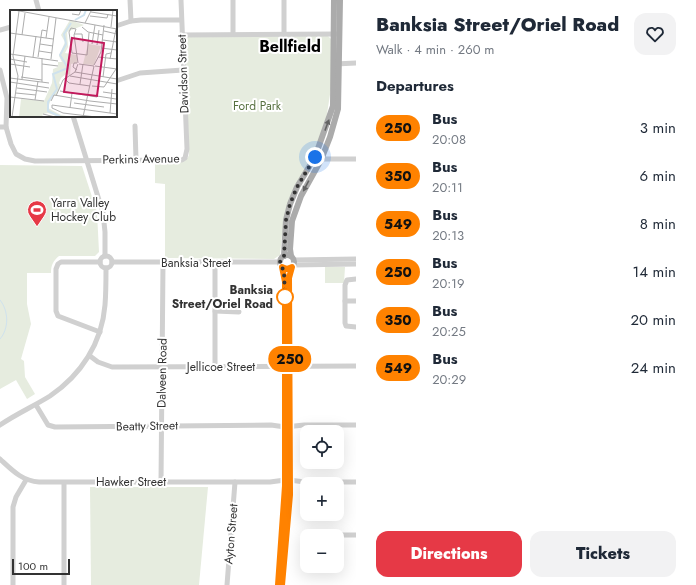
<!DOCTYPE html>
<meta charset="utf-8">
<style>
:root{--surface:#fff;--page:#f2f2f3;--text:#1f2937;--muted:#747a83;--accent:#e63946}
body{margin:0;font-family:Jost,sans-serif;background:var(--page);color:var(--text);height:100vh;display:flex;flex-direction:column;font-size:15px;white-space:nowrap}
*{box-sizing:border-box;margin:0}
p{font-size:13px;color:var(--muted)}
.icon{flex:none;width:22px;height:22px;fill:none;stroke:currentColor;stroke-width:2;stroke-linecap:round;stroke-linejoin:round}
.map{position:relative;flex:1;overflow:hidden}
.drawer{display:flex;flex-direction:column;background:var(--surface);width:340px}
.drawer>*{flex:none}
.badge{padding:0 8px;border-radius:13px;font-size:14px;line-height:26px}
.tools{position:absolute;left:300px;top:425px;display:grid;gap:8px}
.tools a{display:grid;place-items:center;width:44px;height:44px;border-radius:8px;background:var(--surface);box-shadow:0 4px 16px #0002;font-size:20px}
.scale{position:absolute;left:12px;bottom:10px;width:58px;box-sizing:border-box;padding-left:4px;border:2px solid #333;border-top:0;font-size:11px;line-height:14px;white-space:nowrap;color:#333;-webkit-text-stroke:3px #fff;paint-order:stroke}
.you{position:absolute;width:20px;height:20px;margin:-10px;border:3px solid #fff;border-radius:50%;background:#1a73e8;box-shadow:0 0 0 6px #1a73e833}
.map>.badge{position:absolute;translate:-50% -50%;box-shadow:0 0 0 2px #fff}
h2{padding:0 20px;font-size:15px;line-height:36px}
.round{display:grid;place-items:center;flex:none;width:42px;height:42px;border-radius:12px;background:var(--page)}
.head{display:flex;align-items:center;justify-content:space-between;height:68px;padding:0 20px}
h1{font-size:19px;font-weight:800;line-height:30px}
.primary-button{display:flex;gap:8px;margin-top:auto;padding:8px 20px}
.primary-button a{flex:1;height:46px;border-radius:12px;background:var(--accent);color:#fff;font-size:16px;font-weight:800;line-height:46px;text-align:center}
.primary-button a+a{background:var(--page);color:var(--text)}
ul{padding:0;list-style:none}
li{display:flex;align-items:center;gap:12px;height:48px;padding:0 20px}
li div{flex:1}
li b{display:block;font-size:15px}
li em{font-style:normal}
li .badge{min-width:44px;font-weight:700;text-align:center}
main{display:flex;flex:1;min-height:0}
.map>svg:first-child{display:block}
</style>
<main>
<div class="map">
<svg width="356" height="585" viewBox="0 0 356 585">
<rect width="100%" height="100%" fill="#fff"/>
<g fill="#e6ecdf">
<path d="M328 36 332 40 331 88 326 120 314 152 299 183 282 235 280 255 274 259 165 258V184L155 183V162C165 162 185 166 189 155L185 40 187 37Z"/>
<path d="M0 165 82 166 97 212 99 252 95 256H59C53 261 51 265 51 273H27V304L31 324 21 359 24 361 25 377 35 394 27 399 16 380 0 389Z"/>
<polygon points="325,267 345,267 344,283 325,283"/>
<polygon points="90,487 208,487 199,585 91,585"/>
</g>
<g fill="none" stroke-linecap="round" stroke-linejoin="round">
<path stroke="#cfe2ee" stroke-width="1" d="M0 300C9 311 9 329 0 339"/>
<g stroke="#d0d0d0" stroke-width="5">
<polyline points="36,0 39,11"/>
<polyline points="130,0 131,21"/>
<polyline points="233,0 233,34"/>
<polyline points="116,26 131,21 141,20 181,20"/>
<polyline points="0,30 11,27"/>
<polyline points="284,34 284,0"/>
<polyline points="182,35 337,34"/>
<polyline points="335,64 356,63"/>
<polyline points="0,70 7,98 6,127 11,144 16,154 25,159 35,161 182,160 185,158 187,149 181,0"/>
<polyline points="116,81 140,73 183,70"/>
<polyline points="73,116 103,213 105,232 105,256"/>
<polyline points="135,126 136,160"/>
<polyline points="0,127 6,127"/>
<polyline points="319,159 356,159"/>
<circle cx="106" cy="262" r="6"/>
<polyline points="294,260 356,259"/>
<polyline points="100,262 61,262 58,264 56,269 56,311 58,316 100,332"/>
<polyline points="112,262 280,262"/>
<polyline points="293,265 356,264"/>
<polyline points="356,279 347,280 345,285 345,323 346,326 356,327"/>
<polyline points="345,301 356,301"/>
<polyline points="215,311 239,312"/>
<polyline points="90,356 98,362 112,367 356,366"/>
<polyline points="215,366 215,263"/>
<polyline points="36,405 48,425 55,427 271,425 285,427 304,425 356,425"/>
<path d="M0 425C16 414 34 406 50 396 81 375 102 343 105 305 106 293 106 280 106 268"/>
<path d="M0 459C12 470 22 481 39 482H270L285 480"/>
<polyline points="289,480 305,482 356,482"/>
<polyline points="161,482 163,263"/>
<polyline points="64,483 64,585"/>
<polyline points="336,535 356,535"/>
<polyline points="13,585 13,507 16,497 26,480"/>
<polyline points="227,585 235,482"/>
</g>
<g stroke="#ababab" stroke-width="6">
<circle cx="287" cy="262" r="7"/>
<polyline points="284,256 286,220 290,204 297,187 315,157 333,106 334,0"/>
<polyline points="291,256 290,249 292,221 301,196 321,160 330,137 338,109 340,0"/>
<polyline points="289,437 289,279 291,267"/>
<polyline points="278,585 285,486 285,282 282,267"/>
<polyline points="282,585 289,502 289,475"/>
</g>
</g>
<defs><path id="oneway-solid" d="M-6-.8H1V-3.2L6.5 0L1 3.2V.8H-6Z"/></defs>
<g fill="#636363">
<use href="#oneway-solid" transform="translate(327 125) rotate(-70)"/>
<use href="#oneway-solid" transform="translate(306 186) rotate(118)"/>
</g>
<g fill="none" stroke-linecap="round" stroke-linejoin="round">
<defs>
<polyline id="line" points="278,585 285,486 285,282 282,267 287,269 292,267 289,278 290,495 282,585"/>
</defs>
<use href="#line" stroke="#fff" stroke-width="9"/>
<use href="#line" stroke="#ff8200" stroke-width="6"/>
<polyline stroke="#333" stroke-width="4" stroke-dasharray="0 7.2" points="285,297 284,272 280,262 284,256 286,220 290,204 297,187 315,157"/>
</g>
<defs>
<symbol id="stadium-pin" viewBox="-11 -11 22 30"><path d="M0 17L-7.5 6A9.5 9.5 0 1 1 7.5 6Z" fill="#e63946" stroke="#fff"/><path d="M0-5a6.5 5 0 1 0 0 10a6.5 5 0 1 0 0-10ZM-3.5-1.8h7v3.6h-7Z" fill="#fff"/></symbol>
</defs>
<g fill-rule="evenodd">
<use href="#stadium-pin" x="26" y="199" width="22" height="30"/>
</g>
<circle fill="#fff" stroke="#ff8200" stroke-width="2" cx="285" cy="297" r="8"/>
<g text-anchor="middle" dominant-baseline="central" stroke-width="4" stroke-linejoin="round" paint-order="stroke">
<g font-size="12" fill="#333" stroke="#fff">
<text transform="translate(183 74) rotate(-92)">Davidson Street</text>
<text transform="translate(141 159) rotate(-1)">Perkins Avenue</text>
<text x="196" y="263">Banksia Street</text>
<text x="221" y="367">Jellicoe Street</text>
<text transform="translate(162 373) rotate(-89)">Dalveen Road</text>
<text transform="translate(147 426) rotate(-1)">Beatty Street</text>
<text x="131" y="482">Hawker Street</text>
<text transform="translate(231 534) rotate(-85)">Ayton Street</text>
</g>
<g font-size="12" fill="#56703f" stroke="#fff">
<text x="257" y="106">Ford Park</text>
</g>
<g font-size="12" fill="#333" stroke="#fff" text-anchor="start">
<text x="51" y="203">Yarra Valley<tspan x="51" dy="14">Hockey Club</tspan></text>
</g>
<g font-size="12" font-weight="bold" fill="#333" stroke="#fff" text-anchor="end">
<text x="273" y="290">Banksia<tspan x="273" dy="14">Street/Oriel Road</tspan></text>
</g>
<g font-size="16" font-weight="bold" fill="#000" stroke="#fff">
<text x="290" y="46">Bellfield</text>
</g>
</g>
<g transform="translate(10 10)">
<rect width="107" height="107" fill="#fff"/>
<path d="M60 10 74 15 57 22 58 37 55 43 67 45V53L61 54 60 65 56 64 51 68 49 73 51 76 46 85 42 86 38 98 51 105 62 107H49L38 103 33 104 32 107H9L11 89 34 91 42 73 43 59 48 57V52H52L49 46 55 32 51 25ZM78 34 91 36 84 55 73 54Z" fill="#e6ecdf"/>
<path fill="none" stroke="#cfe2ee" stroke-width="2" d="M65 10 74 5 76 0M51 107 38 101V92L47 79 43 64 58 58 50 45 56 34 54 24 61 13"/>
<path fill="none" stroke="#adadad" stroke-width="1" d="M4 0 107 19M81 2 107 6M62 4 69 5 71 0M80 6 97 8 98 4M75 13 81 1M72 17 78 22 93 25M101 17 103 0M66 19 61 18 59 22 62 43 77 45 79 23M66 19 64 25 68 53M94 21 107 24M0 23 43 29M64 24H72L73 32M12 25 15 3M36 28 39 7M93 30 107 32M30 34 43 36M82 34 85 15M87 35 89 20M91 38 107 40M29 41 42 43M0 44 48 51M23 47 26 26M28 47 32 20 37 21M88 47 107 49M0 49 17 52M41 49 46 8M100 49 106 19M0 54 20 57M32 54 48 56M69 54 84 56M84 55 91 42 94 15M85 56 107 59M67 60 63 57 64 53H67M65 62 107 69M60 66 107 74M11 67 32 70M93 67 96 44 101 43M0 68 39 73M54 68 59 73 80 76M12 69 15 46M0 72 39 78M32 72V48M70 74 73 54M82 76 94 77 106 59M7 78 37 82M50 81 87 87M93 82 107 84M6 83 26 85M46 86 53 70 65 62 68 54M87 86 106 89M0 87 34 91M25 90 28 71M41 91 44 85 80 91M80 91 107 94M64 93 94 97M42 95 107 104M42 95V98L53 103 86 107M60 98 62 83M100 103 102 79M33 104 45 107M2 107 8 66 3 46 9 1M73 107 84 56"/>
<path fill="#c2185b" fill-opacity="0.15" stroke="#c2185b" stroke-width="2" d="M62 28 94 33 87 86 54 82Z"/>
<rect width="107" height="107" fill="none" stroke="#333" stroke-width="2"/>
</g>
</svg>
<div class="tools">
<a><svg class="icon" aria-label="locate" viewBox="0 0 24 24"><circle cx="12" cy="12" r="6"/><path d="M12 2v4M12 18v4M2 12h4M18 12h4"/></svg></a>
<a>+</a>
<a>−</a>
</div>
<div class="scale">100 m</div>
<div class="you" style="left:315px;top:157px"></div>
<b class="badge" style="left:290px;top:359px;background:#ff8200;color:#111">250</b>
</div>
<section class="drawer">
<div class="head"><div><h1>Banksia Street/Oriel Road</h1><p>Walk · 4 min · 260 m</p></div><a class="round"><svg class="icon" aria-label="heart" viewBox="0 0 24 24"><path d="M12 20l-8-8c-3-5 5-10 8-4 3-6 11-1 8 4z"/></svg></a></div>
<h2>Departures</h2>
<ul>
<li><span class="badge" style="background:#ff8200;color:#111">250</span><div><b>Bus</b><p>20:08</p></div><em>3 min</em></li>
<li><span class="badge" style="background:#ff8200;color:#111">350</span><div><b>Bus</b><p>20:11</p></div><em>6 min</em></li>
<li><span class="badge" style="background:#ff8200;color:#111">549</span><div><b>Bus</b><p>20:13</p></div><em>8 min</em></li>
<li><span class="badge" style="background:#ff8200;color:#111">250</span><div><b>Bus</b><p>20:19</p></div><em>14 min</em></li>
<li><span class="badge" style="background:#ff8200;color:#111">350</span><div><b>Bus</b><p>20:25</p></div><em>20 min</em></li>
<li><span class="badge" style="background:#ff8200;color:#111">549</span><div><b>Bus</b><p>20:29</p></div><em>24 min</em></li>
</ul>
<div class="primary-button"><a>Directions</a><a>Tickets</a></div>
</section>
</main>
